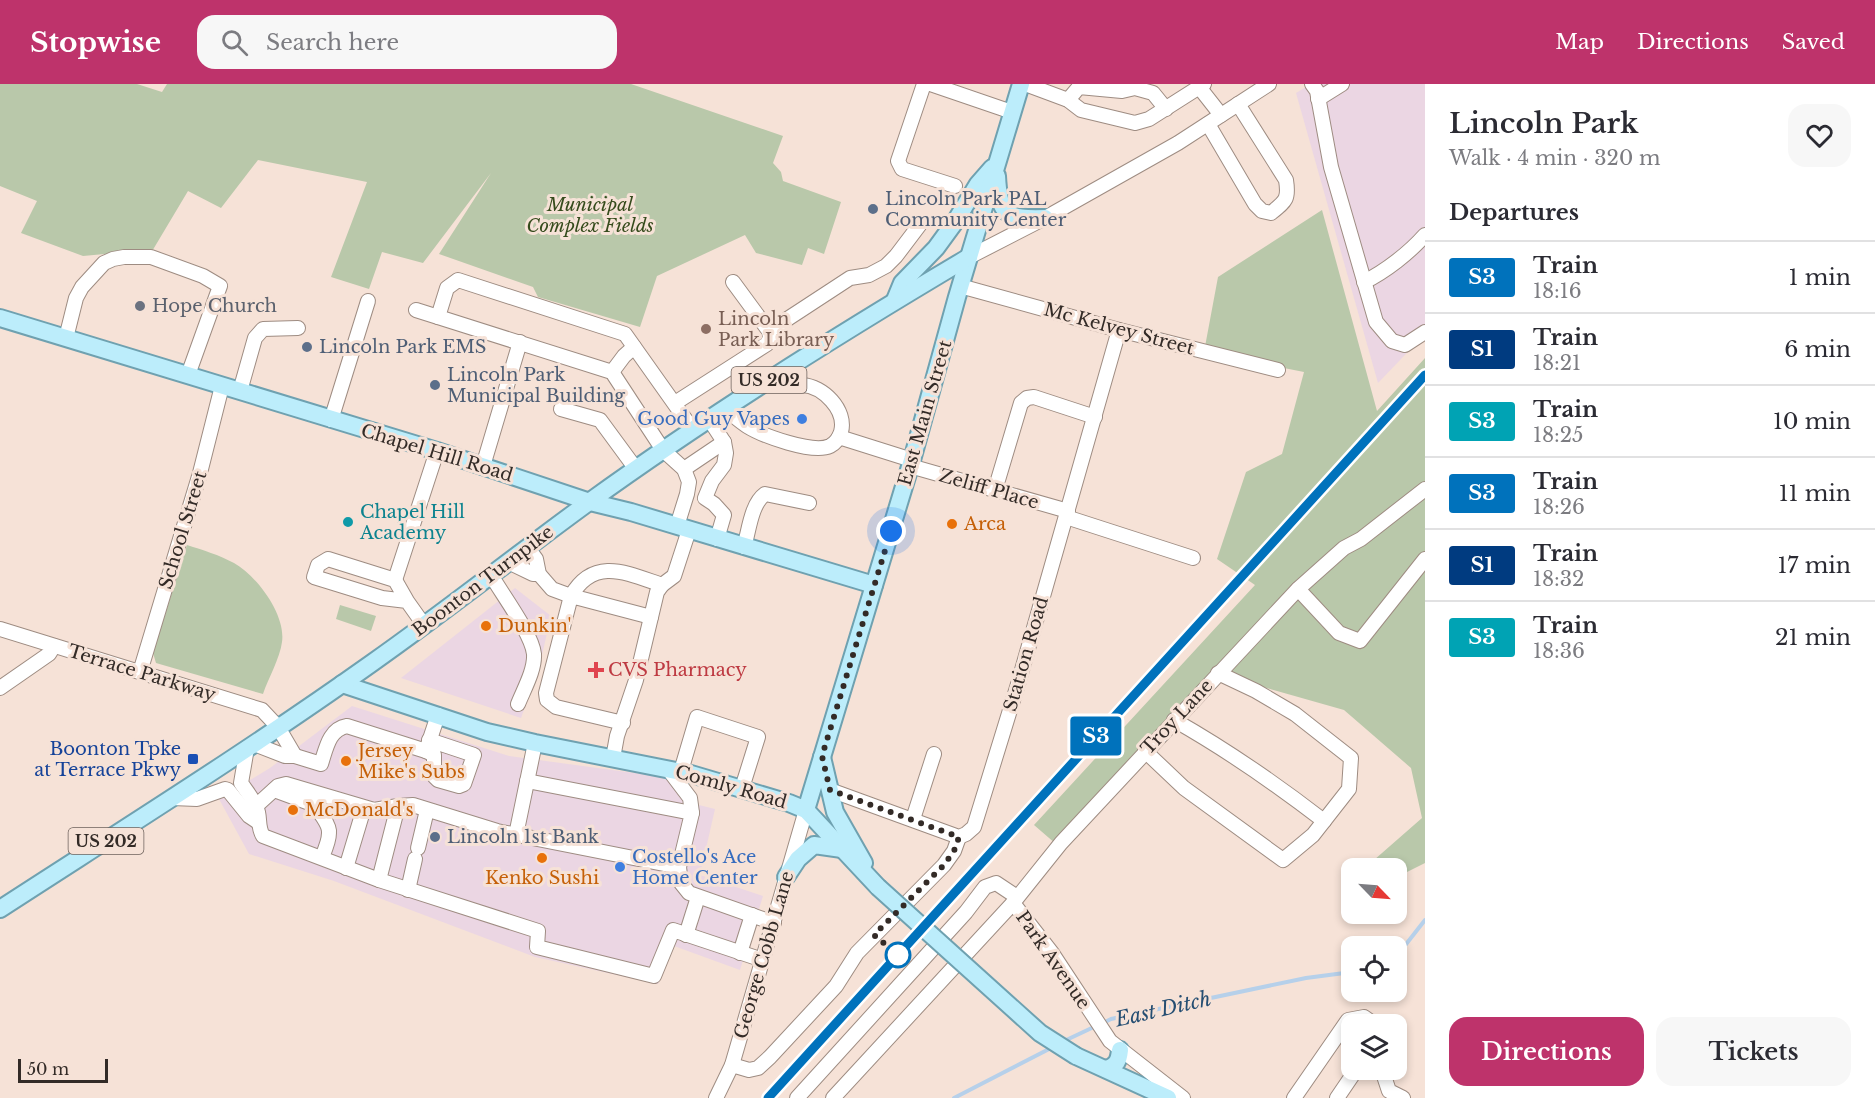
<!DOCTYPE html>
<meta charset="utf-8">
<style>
:root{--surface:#fff;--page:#f7f7f7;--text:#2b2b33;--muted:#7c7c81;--line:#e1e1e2;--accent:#be336b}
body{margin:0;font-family:"Libre Baskerville",serif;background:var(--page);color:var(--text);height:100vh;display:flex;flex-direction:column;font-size:22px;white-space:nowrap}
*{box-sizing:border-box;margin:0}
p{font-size:20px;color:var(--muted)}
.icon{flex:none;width:33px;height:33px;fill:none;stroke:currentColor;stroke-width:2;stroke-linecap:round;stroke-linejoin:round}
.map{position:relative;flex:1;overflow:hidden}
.panel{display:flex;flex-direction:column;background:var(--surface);width:450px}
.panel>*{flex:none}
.badge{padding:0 12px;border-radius:4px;font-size:21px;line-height:39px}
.needle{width:39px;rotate:115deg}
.tools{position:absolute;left:1341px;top:774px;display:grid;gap:12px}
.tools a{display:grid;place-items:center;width:66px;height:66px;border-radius:12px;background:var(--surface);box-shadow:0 3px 9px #0003;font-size:30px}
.scale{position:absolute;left:18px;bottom:15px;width:90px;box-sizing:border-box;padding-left:6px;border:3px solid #332b27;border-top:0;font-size:16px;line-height:21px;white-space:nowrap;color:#332b27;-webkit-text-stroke:4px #f6e2d7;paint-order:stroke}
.you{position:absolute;width:30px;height:30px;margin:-15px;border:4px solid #fff;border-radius:50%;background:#1a73e8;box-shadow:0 0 0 9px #1a73e833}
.map>.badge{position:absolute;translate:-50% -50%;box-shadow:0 0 0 3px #fff}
h2{padding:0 24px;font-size:22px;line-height:54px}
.round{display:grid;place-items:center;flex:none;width:63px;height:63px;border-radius:18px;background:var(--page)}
.headline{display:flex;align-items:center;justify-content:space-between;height:102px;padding:0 24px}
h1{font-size:28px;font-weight:600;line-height:45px}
.cta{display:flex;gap:12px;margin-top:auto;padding:12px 24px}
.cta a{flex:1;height:69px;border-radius:18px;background:var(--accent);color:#fff;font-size:24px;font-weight:600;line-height:69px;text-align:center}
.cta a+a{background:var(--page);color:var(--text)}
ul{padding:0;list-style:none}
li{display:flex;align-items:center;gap:18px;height:72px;padding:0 24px;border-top:2px solid var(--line)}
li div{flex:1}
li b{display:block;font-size:22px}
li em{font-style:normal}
li .badge{min-width:66px;font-weight:700;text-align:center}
header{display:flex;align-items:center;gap:36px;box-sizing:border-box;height:84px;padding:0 30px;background:var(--accent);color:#fff}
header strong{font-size:28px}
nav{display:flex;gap:33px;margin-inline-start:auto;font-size:21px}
.search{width:420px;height:54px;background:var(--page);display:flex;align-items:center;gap:15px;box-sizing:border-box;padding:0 21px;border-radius:18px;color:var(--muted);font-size:22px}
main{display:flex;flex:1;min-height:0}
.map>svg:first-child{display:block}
</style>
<header>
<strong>Stopwise</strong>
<div class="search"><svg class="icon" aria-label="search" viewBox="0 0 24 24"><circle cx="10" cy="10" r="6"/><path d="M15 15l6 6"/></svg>Search here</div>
<nav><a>Map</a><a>Directions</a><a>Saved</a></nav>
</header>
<main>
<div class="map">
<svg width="1425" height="1014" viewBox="0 0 1425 1014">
<rect width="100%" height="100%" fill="#f6e2d7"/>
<g fill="#ebd6e3">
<polygon points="1311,0 1425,0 1425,250 1378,299 1296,9"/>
<polygon points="515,504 551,532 539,584 521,634 401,594"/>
<polygon points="352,622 509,672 664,693 692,704 699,721 715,725 700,791 763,812 740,886 674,862 658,900 535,873 334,797 249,770 219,715 270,684"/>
</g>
<g fill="#b9c8aa">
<polygon points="0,0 137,0 162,8 167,0 631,0 783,52 773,79 781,88 783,97 841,118 824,170 808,164 802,181 756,169 745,151 657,192 640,243 538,213 533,203 439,170 491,89 423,179 382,168 369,205 331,193 367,98 258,76 221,124 188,107 151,169 126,168 83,172 21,149 37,117 0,102"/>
<polygon points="1322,126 1377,327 1425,274 1425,779 1397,793 1396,784 1372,784 1374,776 1422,734 1411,684 1344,626 1217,590 1056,760 1034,741 1255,501 1217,475 1246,388 1282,370 1304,288 1204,268 1218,193"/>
<path d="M187 461C203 466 219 471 234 479 257 492 286 531 282 558 280 574 268 595 263 610L156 579 153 569Z"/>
<polygon points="340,521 376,532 371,547 336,535"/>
</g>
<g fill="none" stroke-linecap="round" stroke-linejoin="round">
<g stroke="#b6d0ea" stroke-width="4">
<polyline points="1396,873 1425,836"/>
<polyline points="1103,939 1111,935 1306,894 1352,888"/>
<polyline points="1062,958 1096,942"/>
<polyline points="954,1014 1053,963"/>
</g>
<defs>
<g id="minor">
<polyline points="924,0 898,77 902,85 955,102"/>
<polyline points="930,0 1012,28"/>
<polyline points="1025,0 1068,16 1081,26 1135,39 1149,35 1204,0"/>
<polyline points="1200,0 1199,3 1221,31"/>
<polyline points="1312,0 1317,7 1331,83 1376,238 1392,257 1405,261 1425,248"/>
<polyline points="1318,15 1342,0"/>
<polyline points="1068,16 1079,3 1122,7 1135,4 1153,9 1166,25"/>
<path d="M1208 40 1255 120 1262 127 1271 129C1286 117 1289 115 1286 96L1238 20"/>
<polyline points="969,173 1045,134 1178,59 1269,0"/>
<polyline points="733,198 769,247"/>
<path d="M1364 198C1386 187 1409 169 1425 151"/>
<polyline points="960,202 1119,246 1278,286"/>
<polyline points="416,226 612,288 663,366 684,385 689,398 687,410 677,442"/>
<polyline points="438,233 447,204 458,196 625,250 693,346"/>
<polyline points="66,254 76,214 82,203 104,179 113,175 124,173 151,173 203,192 220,202 188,291"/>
<polyline points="612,288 624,272 634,263"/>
<polyline points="240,307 255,254 263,245 298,244"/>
<polyline points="675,319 767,260 770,254 769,247 850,194 869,191 886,182 896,172 921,139"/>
<polyline points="561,325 600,336 636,385"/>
<path d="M725 325C732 330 739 337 747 342 763 352 813 370 830 362 836 359 839 354 841 348 847 326 823 302 802 301L789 283"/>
<polyline points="709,335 724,358 726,369 724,381 712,397 705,414 714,420 724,431 717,455"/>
<polyline points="331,336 368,217"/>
<polyline points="839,353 912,376"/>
<polyline points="483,382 520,258"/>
<polyline points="910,382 1068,427"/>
<polyline points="684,385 724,358"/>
<polyline points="995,406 1021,319 1027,314 1034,313 1095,333"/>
<polyline points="1066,433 1193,474"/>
<path d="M744 463C749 447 751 420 765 410L809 419"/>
<path d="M528 464 536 475 539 490 552 505 571 512C594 472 627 489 662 501L674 492 689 446"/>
<polyline points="508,478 533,490 539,490"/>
<path d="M491 491C502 510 532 550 534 570 535 586 524 605 518 620"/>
<polyline points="395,496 437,367"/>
<polyline points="1298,505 1339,549 1360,557 1425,475"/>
<polyline points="407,517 382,514 314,493 318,481 328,475 395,496 407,517 424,541"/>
<polyline points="0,545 262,626 278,643 295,672"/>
<polyline points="140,588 200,389 222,302"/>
<polyline points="0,604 49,570 54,562"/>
<path d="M1174 636C1227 666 1276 700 1324 737"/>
<polyline points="623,639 556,623 547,616 546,609 571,512 651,533"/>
<path d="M254 660 285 672H295L321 680C326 665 329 645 347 642L426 667 438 631"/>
<path d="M247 664 241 699C247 708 256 718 258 728 260 737 258 744 263 752L379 796 398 722 413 721 497 747 679 783 681 799 689 809 774 839"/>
<polyline points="426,667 434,671 434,692 438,696 459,702 464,700 474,671 429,656"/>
<polyline points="1145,667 1184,704 1283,776 1313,751 1349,705 1351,674 1295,630 1256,607 1218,589"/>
<polyline points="613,674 617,652 636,596 657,508 662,501"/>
<polyline points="668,685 690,714 692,729"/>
<polyline points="681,687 697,633 758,653 742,704"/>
<polyline points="527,697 692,729 679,783"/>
<path d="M274 706 312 720C318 725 330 741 329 749 329 757 325 766 322 773"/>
<polyline points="830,706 959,753 966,750 974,743 1018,600 1119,246"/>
<polyline points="172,714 197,715 225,705 228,706 249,732 258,738"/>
<polyline points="256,722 278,702 286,700 374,726 398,722"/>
<polyline points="913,735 934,670"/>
<polyline points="516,751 535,659"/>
<polyline points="418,764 427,726"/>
<polyline points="346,784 364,724"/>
<polyline points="379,796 538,847 537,863 654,892 673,846 763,876"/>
<polyline points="408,806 415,775"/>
<polyline points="1013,819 1052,869 1110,957 1183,1014"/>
<polyline points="686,851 698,813"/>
<polyline points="740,869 752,831"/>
<polyline points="732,981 749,986 758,984 770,973 836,902 857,869 944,781 954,767 959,753"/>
<polyline points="1382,986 1389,1007 1403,1014"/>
<polyline points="716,1014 732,981 806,726"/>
<polyline points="797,1014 966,828 985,803 996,799 1017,813"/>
<polyline points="833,1014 1013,819 1061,759 1298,505 1344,464 1361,455 1425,405"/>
<polyline points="1294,1014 1348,936 1364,933 1374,940"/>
<polyline points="1337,1014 1356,986"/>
</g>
<g id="major">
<path d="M997 92C999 132 1006 135 1045 134"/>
<polyline points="895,216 902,199 936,164 955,138 978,100 992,84"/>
<polyline points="0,234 437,367 590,418 631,428 874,501"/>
<polyline points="342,600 487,648 535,659 691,690 789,719 806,726 878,803"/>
<polyline points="822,673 835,728 864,779"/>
<polyline points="806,726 912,376 957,213 1021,0"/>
<polyline points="786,793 798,775 814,761 842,765"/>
<path d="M0 825C125 744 251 665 372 579 446 527 516 471 589 418 711 330 839 250 969 173"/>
<polyline points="1076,972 1168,1014"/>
<path d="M1106 985C1117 982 1119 976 1120 966"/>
</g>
</defs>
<use href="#minor" stroke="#9e8c82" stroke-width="16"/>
<use href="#major" stroke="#6fa1b0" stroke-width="20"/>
<use href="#minor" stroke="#fff" stroke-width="14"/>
<use href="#major" stroke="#bcedfb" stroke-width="16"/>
<polyline stroke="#7b6f68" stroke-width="4" stroke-dasharray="10 10" stroke-linecap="butt" points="768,1014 1425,291"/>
<defs>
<polyline id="major-bridge" points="878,803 1040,949 1076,972"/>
</defs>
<use href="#major-bridge" stroke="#6fa1b0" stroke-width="20" stroke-linecap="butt"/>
<use href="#major-bridge" stroke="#bcedfb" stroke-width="16"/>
</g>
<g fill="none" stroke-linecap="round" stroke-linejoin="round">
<defs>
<polyline id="line" points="768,1014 1425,291"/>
</defs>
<use href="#line" stroke="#fff" stroke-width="14"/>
<use href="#line" stroke="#0072bc" stroke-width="9"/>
<polyline stroke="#332b27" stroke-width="6" stroke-dasharray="0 10.8" points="891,447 822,672 830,706 959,753 954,767 944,781 874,851 898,871"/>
</g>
<g fill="#5c6f8a" stroke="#f6e2d7" stroke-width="2">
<circle cx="873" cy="125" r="6"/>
<circle cx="307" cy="263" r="6"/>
<circle cx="435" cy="301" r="6"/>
<circle cx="435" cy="753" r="6"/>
</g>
<circle fill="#6b7280" stroke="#f6e2d7" stroke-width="2" cx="140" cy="222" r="6"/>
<circle fill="#8d6e63" stroke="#f6e2d7" stroke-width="2" cx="706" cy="245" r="6"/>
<g fill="#3f7fe0" stroke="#f6e2d7" stroke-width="2">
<circle cx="802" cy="335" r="6"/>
<circle cx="620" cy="783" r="6"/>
</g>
<circle fill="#0f9aa8" stroke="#f6e2d7" stroke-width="2" cx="348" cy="438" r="6"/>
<g fill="#e8710a" stroke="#f6e2d7" stroke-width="2">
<circle cx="952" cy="440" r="6"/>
<circle cx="486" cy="542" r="6"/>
<circle cx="346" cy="677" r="6"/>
<circle cx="293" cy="726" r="6"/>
<circle cx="542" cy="774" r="6"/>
</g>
<path fill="#e0444e" stroke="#f6e2d7" stroke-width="2" d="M593 577h6v6h6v6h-6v6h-6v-6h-6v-6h6z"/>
<rect fill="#1a4fb4" stroke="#f6e2d7" stroke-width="2" x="187" y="669" width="12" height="12" rx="3"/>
<circle fill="#fff" stroke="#0072bc" stroke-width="3" cx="898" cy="871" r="12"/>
<g text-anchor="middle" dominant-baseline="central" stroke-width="6" stroke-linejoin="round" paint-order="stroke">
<g fill="#f6e2d7" stroke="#6e625c" stroke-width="1.5">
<rect x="731.5" y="283" width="75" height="26" rx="4.5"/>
<rect x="68.5" y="744" width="75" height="26" rx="4.5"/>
</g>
<g font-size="16" font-weight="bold" fill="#332b27">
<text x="769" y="296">US 202</text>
<text x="106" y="757">US 202</text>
</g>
<g font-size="18" fill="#4e5e75" stroke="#f6e2d7" text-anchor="start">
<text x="885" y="115">Lincoln Park PAL<tspan x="885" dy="21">Community Center</tspan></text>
<text x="319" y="263">Lincoln Park EMS</text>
<text x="447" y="291">Lincoln Park<tspan x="447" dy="21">Municipal Building</tspan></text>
<text x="447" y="753">Lincoln 1st Bank</text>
</g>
<g font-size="18" font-style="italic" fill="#354b1c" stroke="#f6e2d7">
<text x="590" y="121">Municipal<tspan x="590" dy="21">Complex Fields</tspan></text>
</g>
<g font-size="18" fill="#5b616d" stroke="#f6e2d7" text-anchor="start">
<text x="152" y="222">Hope Church</text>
</g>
<g font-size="18" fill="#785e54" stroke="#f6e2d7" text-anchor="start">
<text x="718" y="235">Lincoln<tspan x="718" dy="21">Park Library</tspan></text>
</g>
<g font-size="18" fill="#332b27" stroke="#f6e2d7">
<text transform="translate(1119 245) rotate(15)">Mc Kelvey Street</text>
<text transform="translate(925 329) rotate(-74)">East Main Street</text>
<text transform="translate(437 369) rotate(17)">Chapel Hill Road</text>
<text transform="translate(989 405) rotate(16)">Zeliff Place</text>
<text transform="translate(183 446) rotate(-73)">School Street</text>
<text transform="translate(483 497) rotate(-37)">Boonton Turnpike</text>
<text transform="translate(1026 570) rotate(-74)">Station Road</text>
<text transform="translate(142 589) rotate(17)">Terrace Parkway</text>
<text transform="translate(1177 633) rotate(-47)">Troy Lane</text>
<text transform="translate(731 703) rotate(16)">Comly Road</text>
<text transform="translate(764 871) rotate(-74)">George Cobb Lane</text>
<text transform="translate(1053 876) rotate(55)">Park Avenue</text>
</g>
<g font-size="18" fill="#366cbe" stroke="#f6e2d7" text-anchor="end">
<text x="790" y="335">Good Guy Vapes</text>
<text x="632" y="773" text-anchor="start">Costello's Ace<tspan x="632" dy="21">Home Center</tspan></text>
</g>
<g font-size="18" fill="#0d838f" stroke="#f6e2d7" text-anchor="start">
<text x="360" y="428">Chapel Hill<tspan x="360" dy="21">Academy</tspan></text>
</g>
<g font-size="18" fill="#c56008" stroke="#f6e2d7" text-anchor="start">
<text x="964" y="440">Arca</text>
<text x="498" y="542">Dunkin'</text>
<text x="358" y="667">Jersey<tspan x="358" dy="21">Mike's Subs</tspan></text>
<text x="305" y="726">McDonald's</text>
<text x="542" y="794" text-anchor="middle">Kenko Sushi</text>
</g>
<g font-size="18" fill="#be3a42" stroke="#f6e2d7" text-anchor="start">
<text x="608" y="586">CVS Pharmacy</text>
</g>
<g font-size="18" fill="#164399" stroke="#f6e2d7" text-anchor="end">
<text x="181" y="665">Boonton Tpke<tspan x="181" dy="21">at Terrace Pkwy</tspan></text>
</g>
<g font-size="20" font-style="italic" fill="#254e72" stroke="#f6e2d7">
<text transform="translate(1163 925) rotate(-13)">East Ditch</text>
</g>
</g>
</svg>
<div class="tools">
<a><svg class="needle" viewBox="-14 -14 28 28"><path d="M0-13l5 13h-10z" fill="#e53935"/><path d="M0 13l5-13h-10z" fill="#7c7c81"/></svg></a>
<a><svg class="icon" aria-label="locate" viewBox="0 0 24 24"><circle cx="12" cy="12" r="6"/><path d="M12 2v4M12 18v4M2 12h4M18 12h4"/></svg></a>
<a><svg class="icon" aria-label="layers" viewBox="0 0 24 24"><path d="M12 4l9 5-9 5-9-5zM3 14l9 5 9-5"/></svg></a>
</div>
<div class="scale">50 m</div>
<div class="you" style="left:891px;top:447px"></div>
<b class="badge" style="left:1096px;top:652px;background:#0072bc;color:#fff">S3</b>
</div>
<section class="panel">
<div class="headline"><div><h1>Lincoln Park</h1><p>Walk · 4 min · 320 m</p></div><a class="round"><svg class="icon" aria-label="heart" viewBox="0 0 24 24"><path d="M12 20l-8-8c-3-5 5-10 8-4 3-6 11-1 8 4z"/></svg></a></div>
<h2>Departures</h2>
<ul>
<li><span class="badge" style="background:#0072bc;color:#fff">S3</span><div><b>Train</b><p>18:16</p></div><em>1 min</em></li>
<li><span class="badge" style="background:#003b80;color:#fff">S1</span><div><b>Train</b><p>18:21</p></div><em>6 min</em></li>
<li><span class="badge" style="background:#00a3b4;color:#fff">S3</span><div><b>Train</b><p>18:25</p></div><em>10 min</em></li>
<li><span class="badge" style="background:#0072bc;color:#fff">S3</span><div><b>Train</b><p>18:26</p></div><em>11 min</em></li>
<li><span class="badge" style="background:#003b80;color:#fff">S1</span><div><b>Train</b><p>18:32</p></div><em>17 min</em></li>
<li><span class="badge" style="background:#00a3b4;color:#fff">S3</span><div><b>Train</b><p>18:36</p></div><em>21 min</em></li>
</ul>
<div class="cta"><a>Directions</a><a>Tickets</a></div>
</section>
</main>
